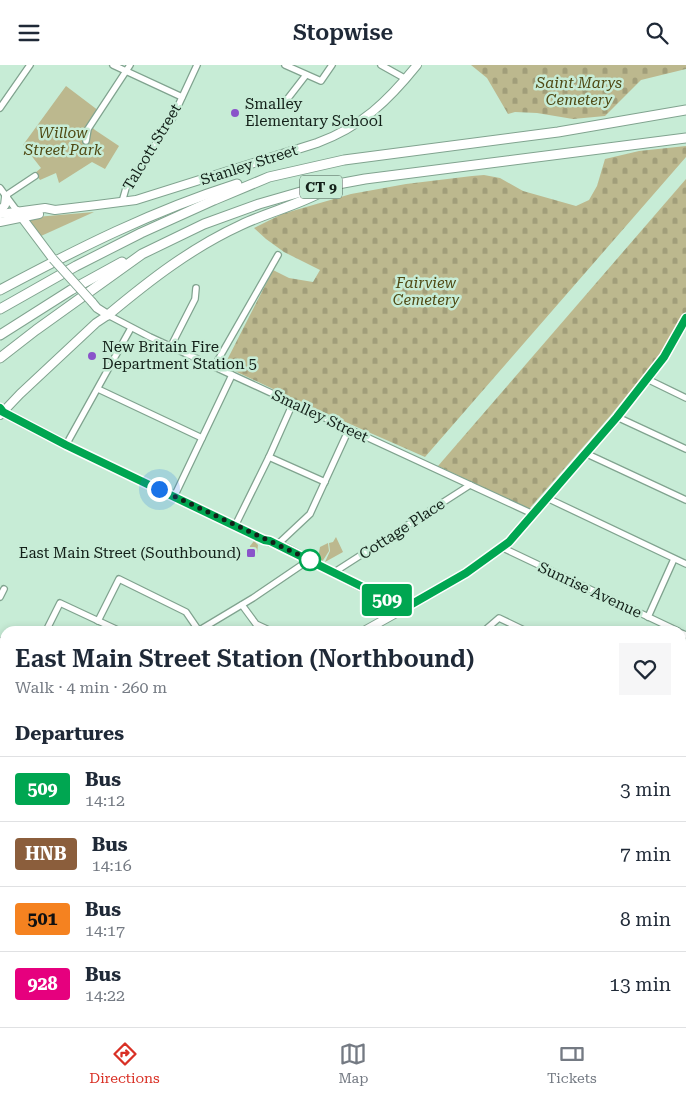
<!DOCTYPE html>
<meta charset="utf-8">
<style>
:root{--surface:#fff;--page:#f6f6f7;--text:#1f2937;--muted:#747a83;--line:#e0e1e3;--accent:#d93025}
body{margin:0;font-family:"Roboto Serif",serif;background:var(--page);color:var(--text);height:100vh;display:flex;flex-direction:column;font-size:19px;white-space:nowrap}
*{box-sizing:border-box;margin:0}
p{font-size:16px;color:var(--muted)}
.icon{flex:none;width:28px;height:28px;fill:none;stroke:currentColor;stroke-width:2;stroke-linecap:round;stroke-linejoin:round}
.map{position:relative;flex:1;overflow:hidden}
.details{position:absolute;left:0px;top:561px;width:686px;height:401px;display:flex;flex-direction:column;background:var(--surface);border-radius:15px 15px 0 0;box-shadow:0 2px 8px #0003}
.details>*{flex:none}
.badge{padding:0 10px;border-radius:4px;font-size:18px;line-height:32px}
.you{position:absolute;width:25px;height:25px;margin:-12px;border:4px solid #fff;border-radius:50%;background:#1a73e8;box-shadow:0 0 0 8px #1a73e833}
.map>.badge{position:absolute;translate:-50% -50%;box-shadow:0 0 0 2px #fff}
h2{padding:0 15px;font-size:19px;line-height:45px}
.round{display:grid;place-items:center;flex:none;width:52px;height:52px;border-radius:0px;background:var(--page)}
.summary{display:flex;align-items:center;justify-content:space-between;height:85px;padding:0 15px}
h1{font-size:24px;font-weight:600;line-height:38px}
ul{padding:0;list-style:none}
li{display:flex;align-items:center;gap:15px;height:65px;padding:0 15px;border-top:1px solid var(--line)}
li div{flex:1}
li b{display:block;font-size:19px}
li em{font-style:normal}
li .badge{min-width:55px;font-weight:700;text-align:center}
header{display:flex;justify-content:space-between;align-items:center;height:65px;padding:0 15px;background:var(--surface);font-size:22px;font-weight:600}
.menu{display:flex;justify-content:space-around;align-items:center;height:70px;border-top:1px solid var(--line);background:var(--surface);font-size:14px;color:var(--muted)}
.menu a{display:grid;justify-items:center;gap:2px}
.menu .on{color:var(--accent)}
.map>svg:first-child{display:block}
</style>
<header><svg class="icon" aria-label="menu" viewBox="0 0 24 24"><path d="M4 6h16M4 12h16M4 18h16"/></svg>Stopwise<svg class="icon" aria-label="search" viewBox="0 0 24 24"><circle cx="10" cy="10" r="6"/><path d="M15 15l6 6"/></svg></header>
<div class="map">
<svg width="686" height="962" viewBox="0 0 686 962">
<defs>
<pattern id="cemetery-stones" width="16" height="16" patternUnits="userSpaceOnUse" patternTransform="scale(1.25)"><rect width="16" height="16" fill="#bcb88e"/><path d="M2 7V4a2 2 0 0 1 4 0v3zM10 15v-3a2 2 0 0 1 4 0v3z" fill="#a19e7a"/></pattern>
</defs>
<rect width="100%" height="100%" fill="#c7ecd6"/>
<g fill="#bcb88e">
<polygon points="66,21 99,46 90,60 95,65 119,81 105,104 92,97 59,118 56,108 40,115 35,108 41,103 23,80"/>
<polygon points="94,147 41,171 31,158 31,155 36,152"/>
<polygon points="336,472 343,487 325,497 330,486 329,478 333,477"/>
<polygon points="254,476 258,480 257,489 249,491 250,481"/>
<polygon points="328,478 329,486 322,497 318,493 320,482"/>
<polygon points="681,747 686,749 686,868 681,882"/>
<polygon points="575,958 661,958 660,962 573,962"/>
</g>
<g fill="url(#cemetery-stones)">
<polygon points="471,0 686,0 686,4 641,15 605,51 573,54 537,48 515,47 508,49 487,13"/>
<polygon points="686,81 686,92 425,392 309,341 224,301 273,205 289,213 313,217 320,205 284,187 266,174 254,163 282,149 351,129 406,119 472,111 484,110 500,113 523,126 576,141 589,135 597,121 605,94 639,86"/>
<polygon points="686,114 686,247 658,292 610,351 529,444 438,401"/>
</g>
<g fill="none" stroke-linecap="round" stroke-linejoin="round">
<defs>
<g id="minor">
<polyline points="113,0 182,32"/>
<polyline points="285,0 321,16 332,0"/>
<polyline points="381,0 406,14"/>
<polyline points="282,41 306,10"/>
<polyline points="0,43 30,0"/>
<polyline points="86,76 88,64 130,0"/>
<polyline points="0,123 17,146"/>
<polyline points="5,131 35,111"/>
<polyline points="122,137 126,123 172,54 197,0"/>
<polyline points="108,250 150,272 533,449"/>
<polyline points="171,281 195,234 196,223"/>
<polyline points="214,302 278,190"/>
<polyline points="647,314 686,333"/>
<polyline points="98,324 202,373"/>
<polyline points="617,352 686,384"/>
<polyline points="66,380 131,263"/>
<polyline points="585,388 686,435"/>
<polyline points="269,392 325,417"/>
<polyline points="174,432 232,310"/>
<polyline points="547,433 686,499"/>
<polyline points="235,461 269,392 293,338"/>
<polyline points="278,479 310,449 349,364"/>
<polyline points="503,483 678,566"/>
<polyline points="333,508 470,420"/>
<polyline points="0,532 4,524"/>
<polyline points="242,540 256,559 271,566"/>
<polyline points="398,547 465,509 508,479 617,352 664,292 686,254"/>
<polyline points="648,552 674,494"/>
<polyline points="98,556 119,514 186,547 199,566"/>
<polyline points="46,566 60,538 120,566"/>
<polyline points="198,566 253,533 306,497"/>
<polyline points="484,566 499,553 526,566"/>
<polyline points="681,568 686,570"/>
<polyline points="0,576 5,579"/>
<polyline points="681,603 686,593"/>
<polyline points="0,655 5,645"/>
<polyline points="0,721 5,724"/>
<polyline points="0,803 5,806"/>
<polyline points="681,893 686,876"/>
<polyline points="0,895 5,897"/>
<polyline points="102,958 111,962"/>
<polyline points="417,958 427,962"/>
<polyline points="550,958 559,962"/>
<polyline points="195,962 197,958"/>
<polyline points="334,962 336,958"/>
<polyline points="569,962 571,958"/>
<polyline points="662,962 664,958"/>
</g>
<g id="major">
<polyline points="0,146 5,140 6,132"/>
<polyline points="17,146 53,194"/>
<path d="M0 149 45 143 55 145 97 140 136 135 317 78C361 62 388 36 417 0"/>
<polyline points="0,157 39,149"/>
<polyline points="0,343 3,347 68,381 264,475 278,479 389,536 398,547 364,566"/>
<polyline points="0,350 20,329 96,258 108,250 97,243 92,237"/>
<polyline points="681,742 686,745"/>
<polyline points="20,962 23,958"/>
</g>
<g id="highway">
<path d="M0 225C79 183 152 146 237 119"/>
<polyline points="0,244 76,201 141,168 214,135 269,112 344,95 558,67 686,45"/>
<path d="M108 250C150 215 191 183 241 160 268 147 299 140 325 125"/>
<polyline points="0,270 71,225 122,197"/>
<polyline points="0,293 36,265 142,189 204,159 259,139 311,124 365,114 686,73"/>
</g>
</defs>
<use href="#minor" stroke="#80a38f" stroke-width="8"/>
<use href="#major" stroke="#80a38f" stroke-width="10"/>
<use href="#highway" stroke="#80a38f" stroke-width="11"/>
<use href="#minor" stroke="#fff" stroke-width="5.5"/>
<use href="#major" stroke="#fff" stroke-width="8"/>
<use href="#highway" stroke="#fff" stroke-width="9"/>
<defs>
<polyline id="major-bridge" points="53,194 92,237"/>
</defs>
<use href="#major-bridge" stroke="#80a38f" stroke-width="10" stroke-linecap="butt"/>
<use href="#major-bridge" stroke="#fff" stroke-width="8"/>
</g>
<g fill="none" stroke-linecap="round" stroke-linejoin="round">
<defs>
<polyline id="line" points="0,343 3,347 66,380 264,475 270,476 385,533 392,538 398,547 466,508 509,477 617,352 664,292 686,253"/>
</defs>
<use href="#line" stroke="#fff" stroke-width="11"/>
<use href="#line" stroke="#00a651" stroke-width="8"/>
<polyline stroke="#132019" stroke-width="5" stroke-dasharray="0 9" points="159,424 310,495"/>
</g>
<g fill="#8a53ca" stroke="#c7ecd6" stroke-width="2">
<circle cx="235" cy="48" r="5"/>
<circle cx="92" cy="291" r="5"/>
<rect x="246" y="483" width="10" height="10" rx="2.5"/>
</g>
<circle fill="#fff" stroke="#00a651" stroke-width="2.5" cx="310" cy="495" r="10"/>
<g text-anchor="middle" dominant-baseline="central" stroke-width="5" stroke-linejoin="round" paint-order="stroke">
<rect fill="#c7ecd6" stroke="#495d52" stroke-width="1" x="300" y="110.5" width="42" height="23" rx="4"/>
<g font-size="14" font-weight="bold" fill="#132019">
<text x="321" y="122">CT 9</text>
</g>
<g font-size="15" font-style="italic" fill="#4f4914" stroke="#c7ecd6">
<text x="579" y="18">Saint Marys<tspan x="579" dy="17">Cemetery</tspan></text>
<text x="63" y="68">Willow<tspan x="63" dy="17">Street Park</tspan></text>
<text x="426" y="218">Fairview<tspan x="426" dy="17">Cemetery</tspan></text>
</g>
<g font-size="15" fill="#132019" stroke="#c7ecd6" text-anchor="start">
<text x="245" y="39">Smalley<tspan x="245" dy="17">Elementary School</tspan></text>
<text x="102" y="282">New Britain Fire<tspan x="102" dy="17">Department Station 5</tspan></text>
<text x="241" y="488" text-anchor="end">East Main Street (Southbound)</text>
</g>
<g font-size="15" fill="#132019" stroke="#c7ecd6">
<text transform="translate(152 82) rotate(-59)">Talcott Street</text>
<text transform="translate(249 100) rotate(-18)">Stanley Street</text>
<text transform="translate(320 351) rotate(25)">Smalley Street</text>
<text transform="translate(402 464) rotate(-33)">Cottage Place</text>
<text transform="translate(590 525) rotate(25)">Sunrise Avenue</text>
</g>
</g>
</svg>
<div class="you" style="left:159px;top:424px"></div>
<b class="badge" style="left:387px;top:535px;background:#00a651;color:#fff">509</b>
<section class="details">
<div class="summary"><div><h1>East Main Street Station (Northbound)</h1><p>Walk · 4 min · 260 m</p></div><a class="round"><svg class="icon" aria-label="heart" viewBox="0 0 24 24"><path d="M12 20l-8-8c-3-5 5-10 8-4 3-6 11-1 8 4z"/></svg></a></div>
<h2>Departures</h2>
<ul>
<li><span class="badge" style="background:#00a651;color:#fff">509</span><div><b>Bus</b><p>14:12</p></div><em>3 min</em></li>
<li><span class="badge" style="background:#8b5e3c;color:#fff">HNB</span><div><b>Bus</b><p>14:16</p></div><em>7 min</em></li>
<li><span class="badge" style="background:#f58220;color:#111">501</span><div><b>Bus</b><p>14:17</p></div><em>8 min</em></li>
<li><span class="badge" style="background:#e6007e;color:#fff">928</span><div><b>Bus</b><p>14:22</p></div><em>13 min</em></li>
</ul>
</section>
</div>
<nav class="menu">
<a class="on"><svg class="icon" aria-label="directions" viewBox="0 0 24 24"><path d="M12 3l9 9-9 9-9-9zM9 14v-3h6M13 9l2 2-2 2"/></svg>Directions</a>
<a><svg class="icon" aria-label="map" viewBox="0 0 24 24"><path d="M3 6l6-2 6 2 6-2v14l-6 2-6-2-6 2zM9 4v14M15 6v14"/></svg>Map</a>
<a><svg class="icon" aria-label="tickets" viewBox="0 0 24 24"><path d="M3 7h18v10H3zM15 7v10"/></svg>Tickets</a>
</nav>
